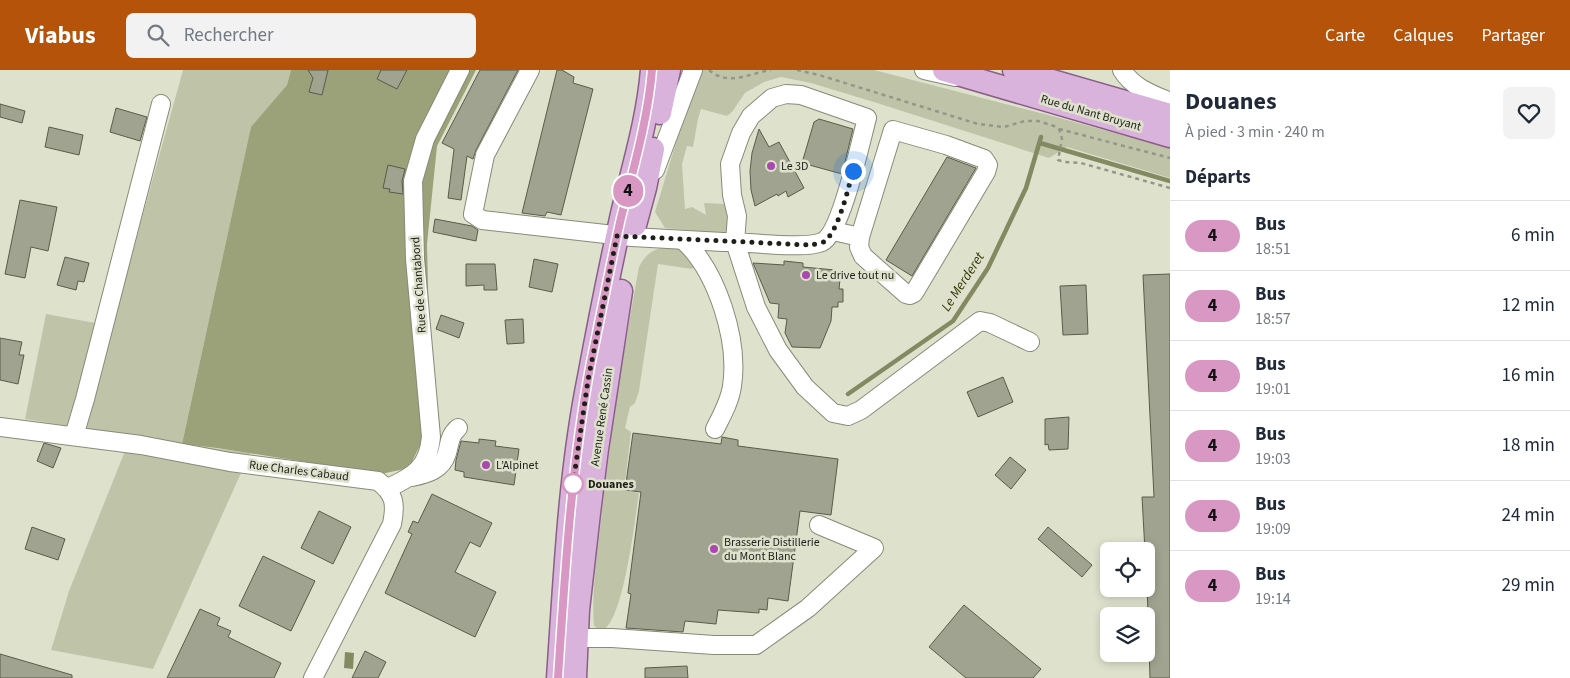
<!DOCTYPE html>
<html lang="fr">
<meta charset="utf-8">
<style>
:root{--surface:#fff;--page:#f2f2f3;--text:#1f2937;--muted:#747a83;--line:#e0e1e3;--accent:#b45309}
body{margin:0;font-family:"Source Sans 3",sans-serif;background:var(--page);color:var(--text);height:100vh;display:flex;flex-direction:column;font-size:19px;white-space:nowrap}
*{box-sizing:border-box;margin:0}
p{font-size:16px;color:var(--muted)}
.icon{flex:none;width:28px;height:28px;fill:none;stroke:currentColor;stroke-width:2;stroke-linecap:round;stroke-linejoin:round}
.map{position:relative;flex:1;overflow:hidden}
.sheet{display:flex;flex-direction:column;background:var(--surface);width:400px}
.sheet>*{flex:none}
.badge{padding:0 10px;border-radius:16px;font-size:18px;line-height:32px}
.controls{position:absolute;left:1100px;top:472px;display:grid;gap:10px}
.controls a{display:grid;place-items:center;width:55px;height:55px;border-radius:8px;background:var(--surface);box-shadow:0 2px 8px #0003;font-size:25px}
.you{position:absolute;width:25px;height:25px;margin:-12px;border:4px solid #fff;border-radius:50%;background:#1a73e8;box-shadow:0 0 0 8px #1a73e833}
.map>.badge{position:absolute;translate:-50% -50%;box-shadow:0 0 0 2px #fff}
h2{padding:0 15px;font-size:19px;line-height:45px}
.round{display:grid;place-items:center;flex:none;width:52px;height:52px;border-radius:8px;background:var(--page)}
.head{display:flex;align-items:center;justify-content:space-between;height:85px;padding:0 15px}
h1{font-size:24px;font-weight:700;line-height:38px}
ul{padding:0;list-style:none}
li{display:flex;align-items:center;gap:15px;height:70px;padding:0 15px;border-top:1px solid var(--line)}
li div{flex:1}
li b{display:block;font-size:19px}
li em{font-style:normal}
li .badge{min-width:55px;font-weight:700;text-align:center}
header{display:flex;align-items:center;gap:30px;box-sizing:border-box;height:70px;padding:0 25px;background:var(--accent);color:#fff}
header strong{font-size:24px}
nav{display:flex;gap:28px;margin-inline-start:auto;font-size:18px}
.search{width:350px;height:45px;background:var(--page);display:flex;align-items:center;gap:12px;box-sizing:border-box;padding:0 18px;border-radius:8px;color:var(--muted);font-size:19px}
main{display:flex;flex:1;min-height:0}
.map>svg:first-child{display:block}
</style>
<header>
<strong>Viabus</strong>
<div class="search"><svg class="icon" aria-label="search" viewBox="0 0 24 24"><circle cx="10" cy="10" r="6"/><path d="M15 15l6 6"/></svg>Rechercher</div>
<nav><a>Carte</a><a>Calques</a><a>Partager</a></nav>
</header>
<main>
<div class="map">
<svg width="1170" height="608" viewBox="0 0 1170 608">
<rect width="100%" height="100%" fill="#dee2cd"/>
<g fill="#bfc4a9">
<polygon points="183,0 291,0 287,15 251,58 182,374 250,383 153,599 51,580 69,521 131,366 25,349 46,244 112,256"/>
<path d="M700 0H874L1056 47 1170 78V108L1067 77 1049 88 877 33 811 13 781 7 764 12 745 23 732 42 727 46 701 39 698 49 693 77 687 76 682 94 685 139 692 137 706 145 704 133 726 134C730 144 736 155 725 164L665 158 655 142 691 23Z"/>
<path d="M681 176 697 193 692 199 658 194 639 321 635 333 630 337 625 358 631 362 624 420 639 423C635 448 624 551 602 561L594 556C591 519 598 480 602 442 611 360 624 278 639 197 649 177 662 177 681 176Z"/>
</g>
<polygon fill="#9ba179" points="291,0 476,0 437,76 427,174 429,257 423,369 409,398 381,404 217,378 182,374 251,57 287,15"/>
<polygon fill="#838961" points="345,582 354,583 353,599 344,598"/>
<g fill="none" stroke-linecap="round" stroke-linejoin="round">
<g stroke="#838961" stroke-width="4.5">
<polyline points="1040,73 1170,111"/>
<polyline points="848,324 953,251 988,198 1026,118 1041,67"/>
</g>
</g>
<g fill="#a0a38f" stroke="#595c4a">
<polygon points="308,0 328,0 322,25 309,22 313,8"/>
<polygon points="381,0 407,0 397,19 377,9"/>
<polygon points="480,0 518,0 476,80 473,89 467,86 461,130 448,128 454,79 442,73"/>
<polygon points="557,0 562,0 574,7 573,13 593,19 561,145 547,142 545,146 522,143"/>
<polygon points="0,34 25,41 22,53 0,47"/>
<polygon points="116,38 147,47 140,71 110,62"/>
<polygon points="819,49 853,59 842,104 802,93 814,52"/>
<polygon points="49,57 83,65 79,85 45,77"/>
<polygon points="759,59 769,77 779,72 804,118 788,127 786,121 778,126 777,124 755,136 751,120 750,101 752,83"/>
<polygon points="947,87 976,98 912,206 886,190"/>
<polygon points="388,95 405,99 402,111 403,124 389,122 390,119 383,118"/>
<polygon points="20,130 57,137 48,181 31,177 25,208 5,204"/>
<polygon points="435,149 472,156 478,160 476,171 433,162"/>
<polygon points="65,187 89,193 84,212 78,211 76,220 57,215"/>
<polygon points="534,189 558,194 552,222 529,217"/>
<polygon points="784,191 803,193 803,197 835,200 829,209 840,209 839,219 843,219 843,232 838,232 838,237 832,237 831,251 820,278 792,277 785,263 787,249 778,248 779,234 770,233 753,193 784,195"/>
<polygon points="466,194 495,194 497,220 484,220 484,215 466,216"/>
<polygon points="1170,204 1170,608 1150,608 1146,481 1145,481 1142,427 1154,427 1143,205"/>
<polygon points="1086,215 1088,264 1063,265 1060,216"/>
<polygon points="441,245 464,253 459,268 436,259"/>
<polygon points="523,249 524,273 507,274 505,250"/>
<polygon points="0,268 22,272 19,285 24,285 18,314 0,310"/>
<polygon points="1003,307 1013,332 978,347 967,322"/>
<polygon points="1069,347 1068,379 1049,380 1048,374 1045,375 1045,349"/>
<polygon points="633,363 721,374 722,367 738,370 738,376 838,389 831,445 800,441 788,531 768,528 767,540 759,539 759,543 718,540 716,554 685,551 683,562 626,558 631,524 628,523 641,422 625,420"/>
<polygon points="479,369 496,371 495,376 519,379 514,415 464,407 464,402 455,400 456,390 461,371 479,373"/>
<polygon points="44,373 61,378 53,398 37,391"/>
<polygon points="1010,387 1026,400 1011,419 995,405"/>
<polygon points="432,424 492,453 480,477 470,472 455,502 496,522 475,567 385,523 412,464 408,462 413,451 418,453"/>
<polygon points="319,441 351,457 333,494 301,478"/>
<polygon points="32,457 65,469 58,490 25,479"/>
<polygon points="1048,457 1092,495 1082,507 1038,469"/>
<polygon points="263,486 315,511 291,561 239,536"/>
<polygon points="964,535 1041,599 1033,608 966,608 929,577"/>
<polygon points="200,539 220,548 217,555 231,561 228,567 281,593 274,608 167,608"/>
<polygon points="365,581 386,592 378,608 352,608"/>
<polygon points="0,584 72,605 72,608 0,608"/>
<polygon points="687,596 688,608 645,608 645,598"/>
</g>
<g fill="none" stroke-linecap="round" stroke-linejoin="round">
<defs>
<g id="minor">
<path d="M530 0 485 85 473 144 482 150 632 167 723 172H735C754 173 807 179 822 172 841 164 861 70 867 48L801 25 786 24 772 28 751 46 741 63 730 94 732 125 737 146 735 172 756 237 778 280 805 317 833 343 848 346 861 340 980 251 990 253 1030 272"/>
<polyline points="924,0 955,7"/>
<path d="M1122 0C1133 18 1152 24 1170 32"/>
<polyline points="655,100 693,0"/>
<polyline points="833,161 860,167 893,60 946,75 984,89 988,95 986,102 914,223 910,225 906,224 863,186 859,177 860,167"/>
<path d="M683 170C717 201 739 270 732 316 730 331 722 345 715 359"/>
<path d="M0 357 141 375 230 392 378 411C395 424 396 434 392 454L313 608"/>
<polyline points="74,366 85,329 161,34"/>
<path d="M412 407C427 404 442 400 447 383 450 373 449 366 458 358"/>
<path d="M388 418C414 406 428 398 431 367L415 189 413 111 425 69 460 0"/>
<polyline points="564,568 612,568 714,575 756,575 808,538 874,478 819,455"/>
</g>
<g id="major">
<polyline points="944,0 1170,66"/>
<polyline points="1014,0 1170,45"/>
<polyline points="660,43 669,0"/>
<polyline points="635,155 645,118 653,79"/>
<path d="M558 608C565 508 569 406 589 307 599 253 610 198 622 144 633 97 648 49 652 0"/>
<polyline points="575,608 578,540 589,443 597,379 621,221"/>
</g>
</defs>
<use href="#minor" stroke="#878b77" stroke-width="20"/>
<use href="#major" stroke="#895e88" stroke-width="25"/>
<g stroke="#949787" stroke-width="2.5" stroke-dasharray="4 4" stroke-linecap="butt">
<path d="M709 0C729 17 749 3 771 0"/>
<polyline points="797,0 819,5 978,54 1004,57 1025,51 1038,51 1054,56 1059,59 1062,69 1058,90 1065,92 1081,93 1170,118"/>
<polyline points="1059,59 1170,88"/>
</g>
<use href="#minor" stroke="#fff" stroke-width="18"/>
<use href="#major" stroke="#dab3dc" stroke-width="22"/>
</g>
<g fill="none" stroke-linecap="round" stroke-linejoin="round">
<defs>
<path id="line" d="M558 608C565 502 571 397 591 292 601 244 610 196 621 148 633 100 648 49 652 0"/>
</defs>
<use href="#line" stroke="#fff" stroke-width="11"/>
<use href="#line" stroke="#d898c3" stroke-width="8"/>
<path stroke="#1e1f18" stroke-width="5" stroke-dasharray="0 9" d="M573 414 588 310 617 166 810 175C814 174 821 174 825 171 839 159 848 119 853 101"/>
</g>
<g fill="#aa48af" stroke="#dee2cd" stroke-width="2">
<circle cx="771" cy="96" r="5"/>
<circle cx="806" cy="205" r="5"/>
<circle cx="486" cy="395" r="5"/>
<circle cx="714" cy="479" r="5"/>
</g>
<circle fill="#fff" stroke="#d898c3" stroke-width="2.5" cx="573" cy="414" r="10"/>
<g text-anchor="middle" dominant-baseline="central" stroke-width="5" stroke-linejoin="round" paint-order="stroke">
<g font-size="12" fill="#1e1f18" stroke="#dee2cd">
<text transform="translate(1091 43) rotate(16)">Rue du Nant Bruyant</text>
<text transform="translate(419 215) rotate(-94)">Rue de Chantabord</text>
<text transform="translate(602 347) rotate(-82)">Avenue René Cassin</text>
<text transform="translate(299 401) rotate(7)">Rue Charles Cabaud</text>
</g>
<g font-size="12" fill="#1e1f18" stroke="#dee2cd" text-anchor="start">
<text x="781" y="96">Le 3D</text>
<text x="816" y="205">Le drive tout nu</text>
<text x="496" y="395">L’Alpinet</text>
<text x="724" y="472">Brasserie Distillerie<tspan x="724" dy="14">du Mont Blanc</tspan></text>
</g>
<g font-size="12" font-weight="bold" fill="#1e1f18" stroke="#dee2cd" text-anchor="start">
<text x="588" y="414">Douanes</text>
</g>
<g font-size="14" font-style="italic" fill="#353906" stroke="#dee2cd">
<text transform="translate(963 212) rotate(-57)">Le Merderet</text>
</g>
</g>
</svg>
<div class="controls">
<a><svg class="icon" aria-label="locate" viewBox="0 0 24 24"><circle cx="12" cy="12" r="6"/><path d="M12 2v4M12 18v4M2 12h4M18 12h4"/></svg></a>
<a><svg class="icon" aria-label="layers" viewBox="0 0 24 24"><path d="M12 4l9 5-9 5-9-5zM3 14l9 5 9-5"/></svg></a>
</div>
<div class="you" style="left:853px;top:101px"></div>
<b class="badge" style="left:628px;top:121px;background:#d898c3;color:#111">4</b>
</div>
<section class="sheet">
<div class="head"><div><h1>Douanes</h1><p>À pied · 3 min · 240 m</p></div><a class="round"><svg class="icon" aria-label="heart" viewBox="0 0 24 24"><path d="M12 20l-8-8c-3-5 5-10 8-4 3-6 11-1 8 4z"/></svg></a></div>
<h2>Départs</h2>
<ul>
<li><span class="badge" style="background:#d898c3;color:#111">4</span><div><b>Bus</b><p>18:51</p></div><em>6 min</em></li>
<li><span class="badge" style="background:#d898c3;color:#111">4</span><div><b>Bus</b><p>18:57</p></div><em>12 min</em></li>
<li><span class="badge" style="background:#d898c3;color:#111">4</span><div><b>Bus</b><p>19:01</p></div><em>16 min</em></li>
<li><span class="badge" style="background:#d898c3;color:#111">4</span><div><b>Bus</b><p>19:03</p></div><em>18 min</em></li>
<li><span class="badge" style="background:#d898c3;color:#111">4</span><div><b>Bus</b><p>19:09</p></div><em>24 min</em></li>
<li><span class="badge" style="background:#d898c3;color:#111">4</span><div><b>Bus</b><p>19:14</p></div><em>29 min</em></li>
</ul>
</section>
</main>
